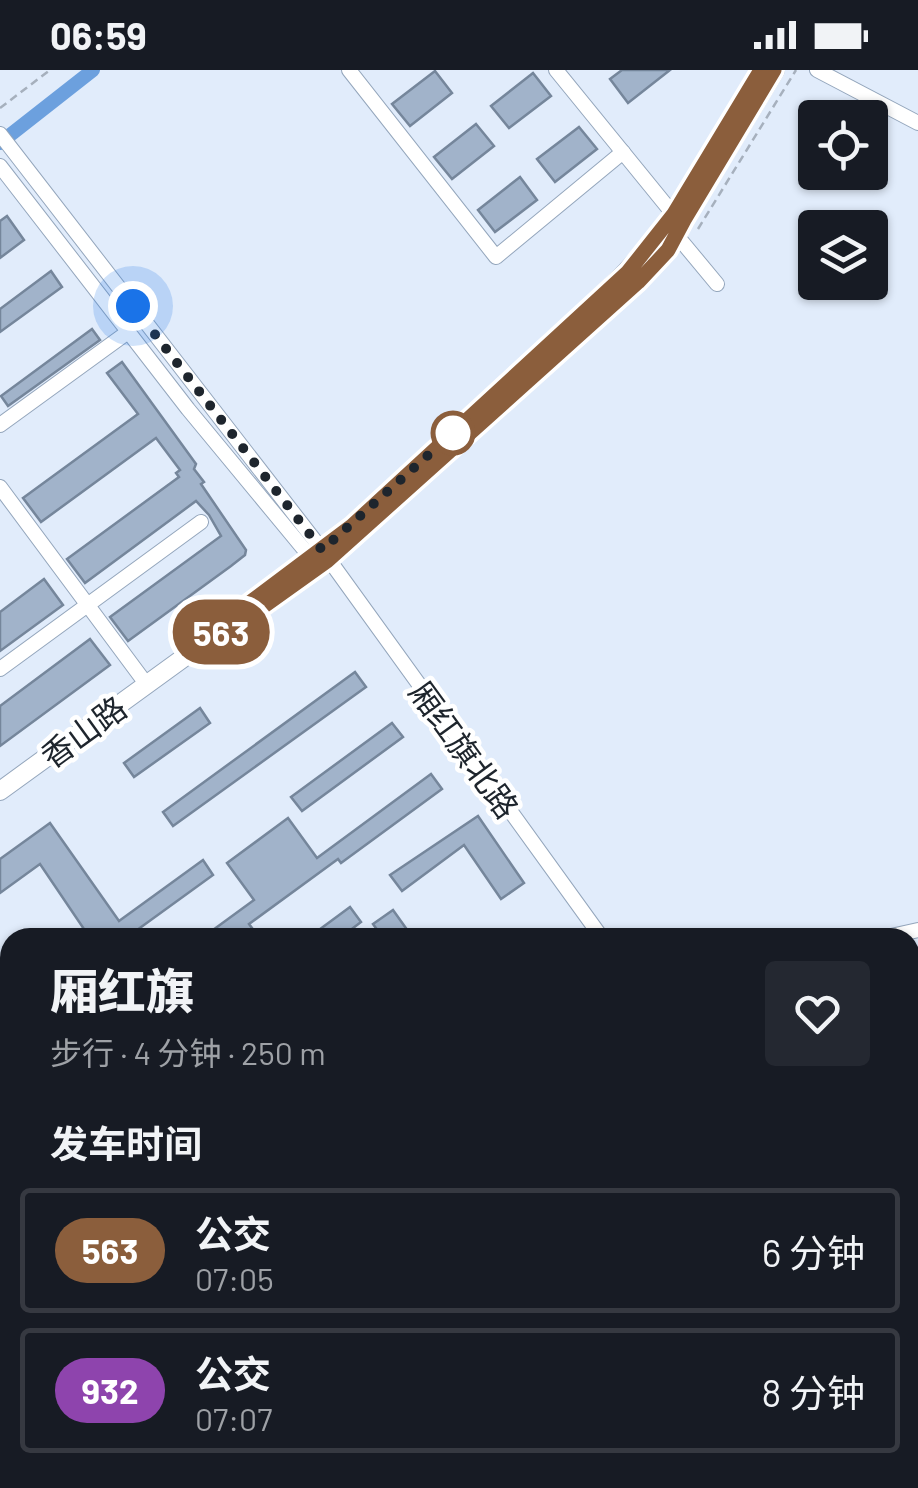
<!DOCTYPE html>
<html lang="zh">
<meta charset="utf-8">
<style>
:root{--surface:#171b24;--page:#242831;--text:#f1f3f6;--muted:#9ea1a6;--line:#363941}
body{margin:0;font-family:Barlow,"Noto Sans SC",sans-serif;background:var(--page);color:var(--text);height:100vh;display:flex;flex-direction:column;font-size:38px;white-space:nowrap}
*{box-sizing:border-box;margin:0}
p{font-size:32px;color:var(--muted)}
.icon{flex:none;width:55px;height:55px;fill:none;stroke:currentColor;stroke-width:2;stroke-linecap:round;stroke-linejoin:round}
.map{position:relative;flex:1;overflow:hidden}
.side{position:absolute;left:0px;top:858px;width:920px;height:562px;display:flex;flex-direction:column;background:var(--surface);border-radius:30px 30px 0 0;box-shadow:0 2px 8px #0004}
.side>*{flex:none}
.badge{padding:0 20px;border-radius:32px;font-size:35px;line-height:65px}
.controls{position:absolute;left:798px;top:30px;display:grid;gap:20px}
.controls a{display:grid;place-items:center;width:90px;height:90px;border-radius:10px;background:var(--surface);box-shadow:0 2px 8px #0004;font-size:50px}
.you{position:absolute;width:50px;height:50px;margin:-25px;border:8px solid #fff;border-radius:50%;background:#1a73e8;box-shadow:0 0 0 15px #1a73e833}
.map>.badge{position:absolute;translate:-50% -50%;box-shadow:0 0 0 5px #fff}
h2{padding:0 50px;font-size:38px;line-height:90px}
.round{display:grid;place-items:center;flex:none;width:105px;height:105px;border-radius:10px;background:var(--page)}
.overview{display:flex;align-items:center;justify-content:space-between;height:170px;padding:0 50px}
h1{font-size:48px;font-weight:800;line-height:75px}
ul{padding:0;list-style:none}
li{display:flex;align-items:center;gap:30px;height:125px;margin:0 20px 15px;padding:0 30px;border:5px solid var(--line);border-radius:10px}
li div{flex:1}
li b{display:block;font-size:38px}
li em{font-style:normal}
li .badge{min-width:110px;font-weight:700;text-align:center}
.status{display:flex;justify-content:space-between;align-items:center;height:70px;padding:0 50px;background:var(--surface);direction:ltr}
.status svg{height:28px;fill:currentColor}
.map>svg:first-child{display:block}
</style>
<div class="status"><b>06:59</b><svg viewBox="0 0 49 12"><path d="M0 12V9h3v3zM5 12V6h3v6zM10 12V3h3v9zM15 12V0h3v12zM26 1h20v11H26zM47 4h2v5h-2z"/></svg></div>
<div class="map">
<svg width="918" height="1418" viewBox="0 0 918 1418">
<rect width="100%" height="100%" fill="#e1ecfb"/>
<polygon fill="#9dc6f9" points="252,1410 393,1410 402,1418 224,1418"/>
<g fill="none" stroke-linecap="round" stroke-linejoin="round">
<polyline stroke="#6ca0de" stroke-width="14" points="0,73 93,0"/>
</g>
<g fill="#a1b3ca" stroke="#75869b" stroke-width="2.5">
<polygon points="622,0 670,0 628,33 610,9"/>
<polygon points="435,1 452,23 410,56 392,34"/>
<polygon points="533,3 551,26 509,58 491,36"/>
<polygon points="476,54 494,76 452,109 434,87"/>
<polygon points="579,57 597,79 555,112 537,89"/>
<polygon points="520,107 537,130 495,162 478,140"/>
<polygon points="7,146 24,170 0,188 0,151"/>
<polygon points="51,201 62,217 0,262 0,239"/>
<polygon points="92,259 100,270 8,336 1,326"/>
<polygon points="122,292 196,394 194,399 204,412 201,414 246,480 245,485 231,496 128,571 110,547 221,466 209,445 196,431 85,513 67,489 179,407 176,403 180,400 156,368 41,452 23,428 138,344 107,303"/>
<polygon points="44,509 63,535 0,581 0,542"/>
<polygon points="90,569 110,595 0,676 0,636"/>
<polygon points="355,602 366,617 173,756 163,742"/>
<polygon points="200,638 210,653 134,707 124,693"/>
<polygon points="392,653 403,667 302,741 291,727"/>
<polygon points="431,704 442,719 341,793 338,789 249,854 252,858 238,868 202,868 254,830 227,793 288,748 317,788"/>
<polygon points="478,746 524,813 501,829 464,775 402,821 390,805"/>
<polygon points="50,753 119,851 203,790 213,805 126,868 90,868 40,794 0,823 0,789"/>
<polygon points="350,837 361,852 340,868 308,868"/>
<polygon points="393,840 413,868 383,868 373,854"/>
<polygon points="10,1263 10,1352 0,1359 0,1270"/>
</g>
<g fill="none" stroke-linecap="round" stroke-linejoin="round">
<defs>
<g id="service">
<polyline points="910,897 918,896"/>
<polyline points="0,935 10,928"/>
<polyline points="910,1045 918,1089"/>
<polyline points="910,1199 918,1197"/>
<polyline points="910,1266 918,1264"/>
<polyline points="418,1410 424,1418"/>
<polyline points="834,1410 856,1418"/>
<polyline points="789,1418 813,1410"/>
</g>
<g id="minor">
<polyline points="349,0 496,187 623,82"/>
<polyline points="556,0 674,145 678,167 717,214"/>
<polyline points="817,0 918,53"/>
<polyline points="0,64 322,480 602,868"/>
<polyline points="0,96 188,339 312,489 327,491"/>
<polyline points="0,355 128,262"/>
<polyline points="0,417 147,615"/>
<polyline points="0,599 201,452"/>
<polyline points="882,868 918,860"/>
<polyline points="0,1183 10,1176"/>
<polyline points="0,1375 10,1369"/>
</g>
<g id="tertiary">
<polyline points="707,89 761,0"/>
<path d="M549 274C599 229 648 187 683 129"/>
<polyline points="0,721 215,565 247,549 327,491 638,212 668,180 684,150 775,0"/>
</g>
</defs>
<use href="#service" stroke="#94a6bc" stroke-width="9"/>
<use href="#minor" stroke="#94a6bc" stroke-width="16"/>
<use href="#tertiary" stroke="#94a6bc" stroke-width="20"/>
<g stroke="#a6b0bd" stroke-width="2.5" stroke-dasharray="8 5" stroke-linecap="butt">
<polyline points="0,38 50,0"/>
<polyline points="698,159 796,0"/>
<polyline points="0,1100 10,1114"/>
</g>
<use href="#service" stroke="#fff" stroke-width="6"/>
<use href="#minor" stroke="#fff" stroke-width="14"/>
<use href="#tertiary" stroke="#fff" stroke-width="18"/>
</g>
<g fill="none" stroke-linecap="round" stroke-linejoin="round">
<defs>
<polyline id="line" points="761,0 674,144 628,202 352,456 240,540 216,565 247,548 327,491 638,212 668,180 684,150 774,0"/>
</defs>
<use href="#line" stroke="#fff" stroke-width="22"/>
<use href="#line" stroke="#8b5e3c" stroke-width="15"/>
<polyline stroke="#1e252d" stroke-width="10" stroke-dasharray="0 18" points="133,236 322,480 453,363"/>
</g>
<circle fill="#fff" stroke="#8b5e3c" stroke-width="5" cx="453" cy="363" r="20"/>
<g text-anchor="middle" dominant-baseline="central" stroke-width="9" stroke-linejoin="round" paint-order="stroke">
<g font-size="32" fill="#1e252d" stroke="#fff">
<text transform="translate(83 661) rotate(-36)">香山路</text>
<text transform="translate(465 679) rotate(54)">厢红旗北路</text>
</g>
</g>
</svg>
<div class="controls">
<a><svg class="icon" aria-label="locate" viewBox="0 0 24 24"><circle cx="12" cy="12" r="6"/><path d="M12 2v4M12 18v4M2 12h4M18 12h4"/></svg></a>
<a><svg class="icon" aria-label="layers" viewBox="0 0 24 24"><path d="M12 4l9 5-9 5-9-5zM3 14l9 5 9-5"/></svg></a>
</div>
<div class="you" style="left:133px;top:236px"></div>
<b class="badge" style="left:221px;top:562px;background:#8b5e3c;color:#fff">563</b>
<section class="side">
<div class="overview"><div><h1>厢红旗</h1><p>步行 · 4 分钟 · 250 m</p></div><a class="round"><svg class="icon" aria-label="heart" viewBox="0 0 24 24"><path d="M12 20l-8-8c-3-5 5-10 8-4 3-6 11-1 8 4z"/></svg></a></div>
<h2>发车时间</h2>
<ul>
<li><span class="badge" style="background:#8b5e3c;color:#fff">563</span><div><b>公交</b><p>07:05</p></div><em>6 分钟</em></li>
<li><span class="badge" style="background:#8e44ad;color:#fff">932</span><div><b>公交</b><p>07:07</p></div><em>8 分钟</em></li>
</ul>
</section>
</div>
